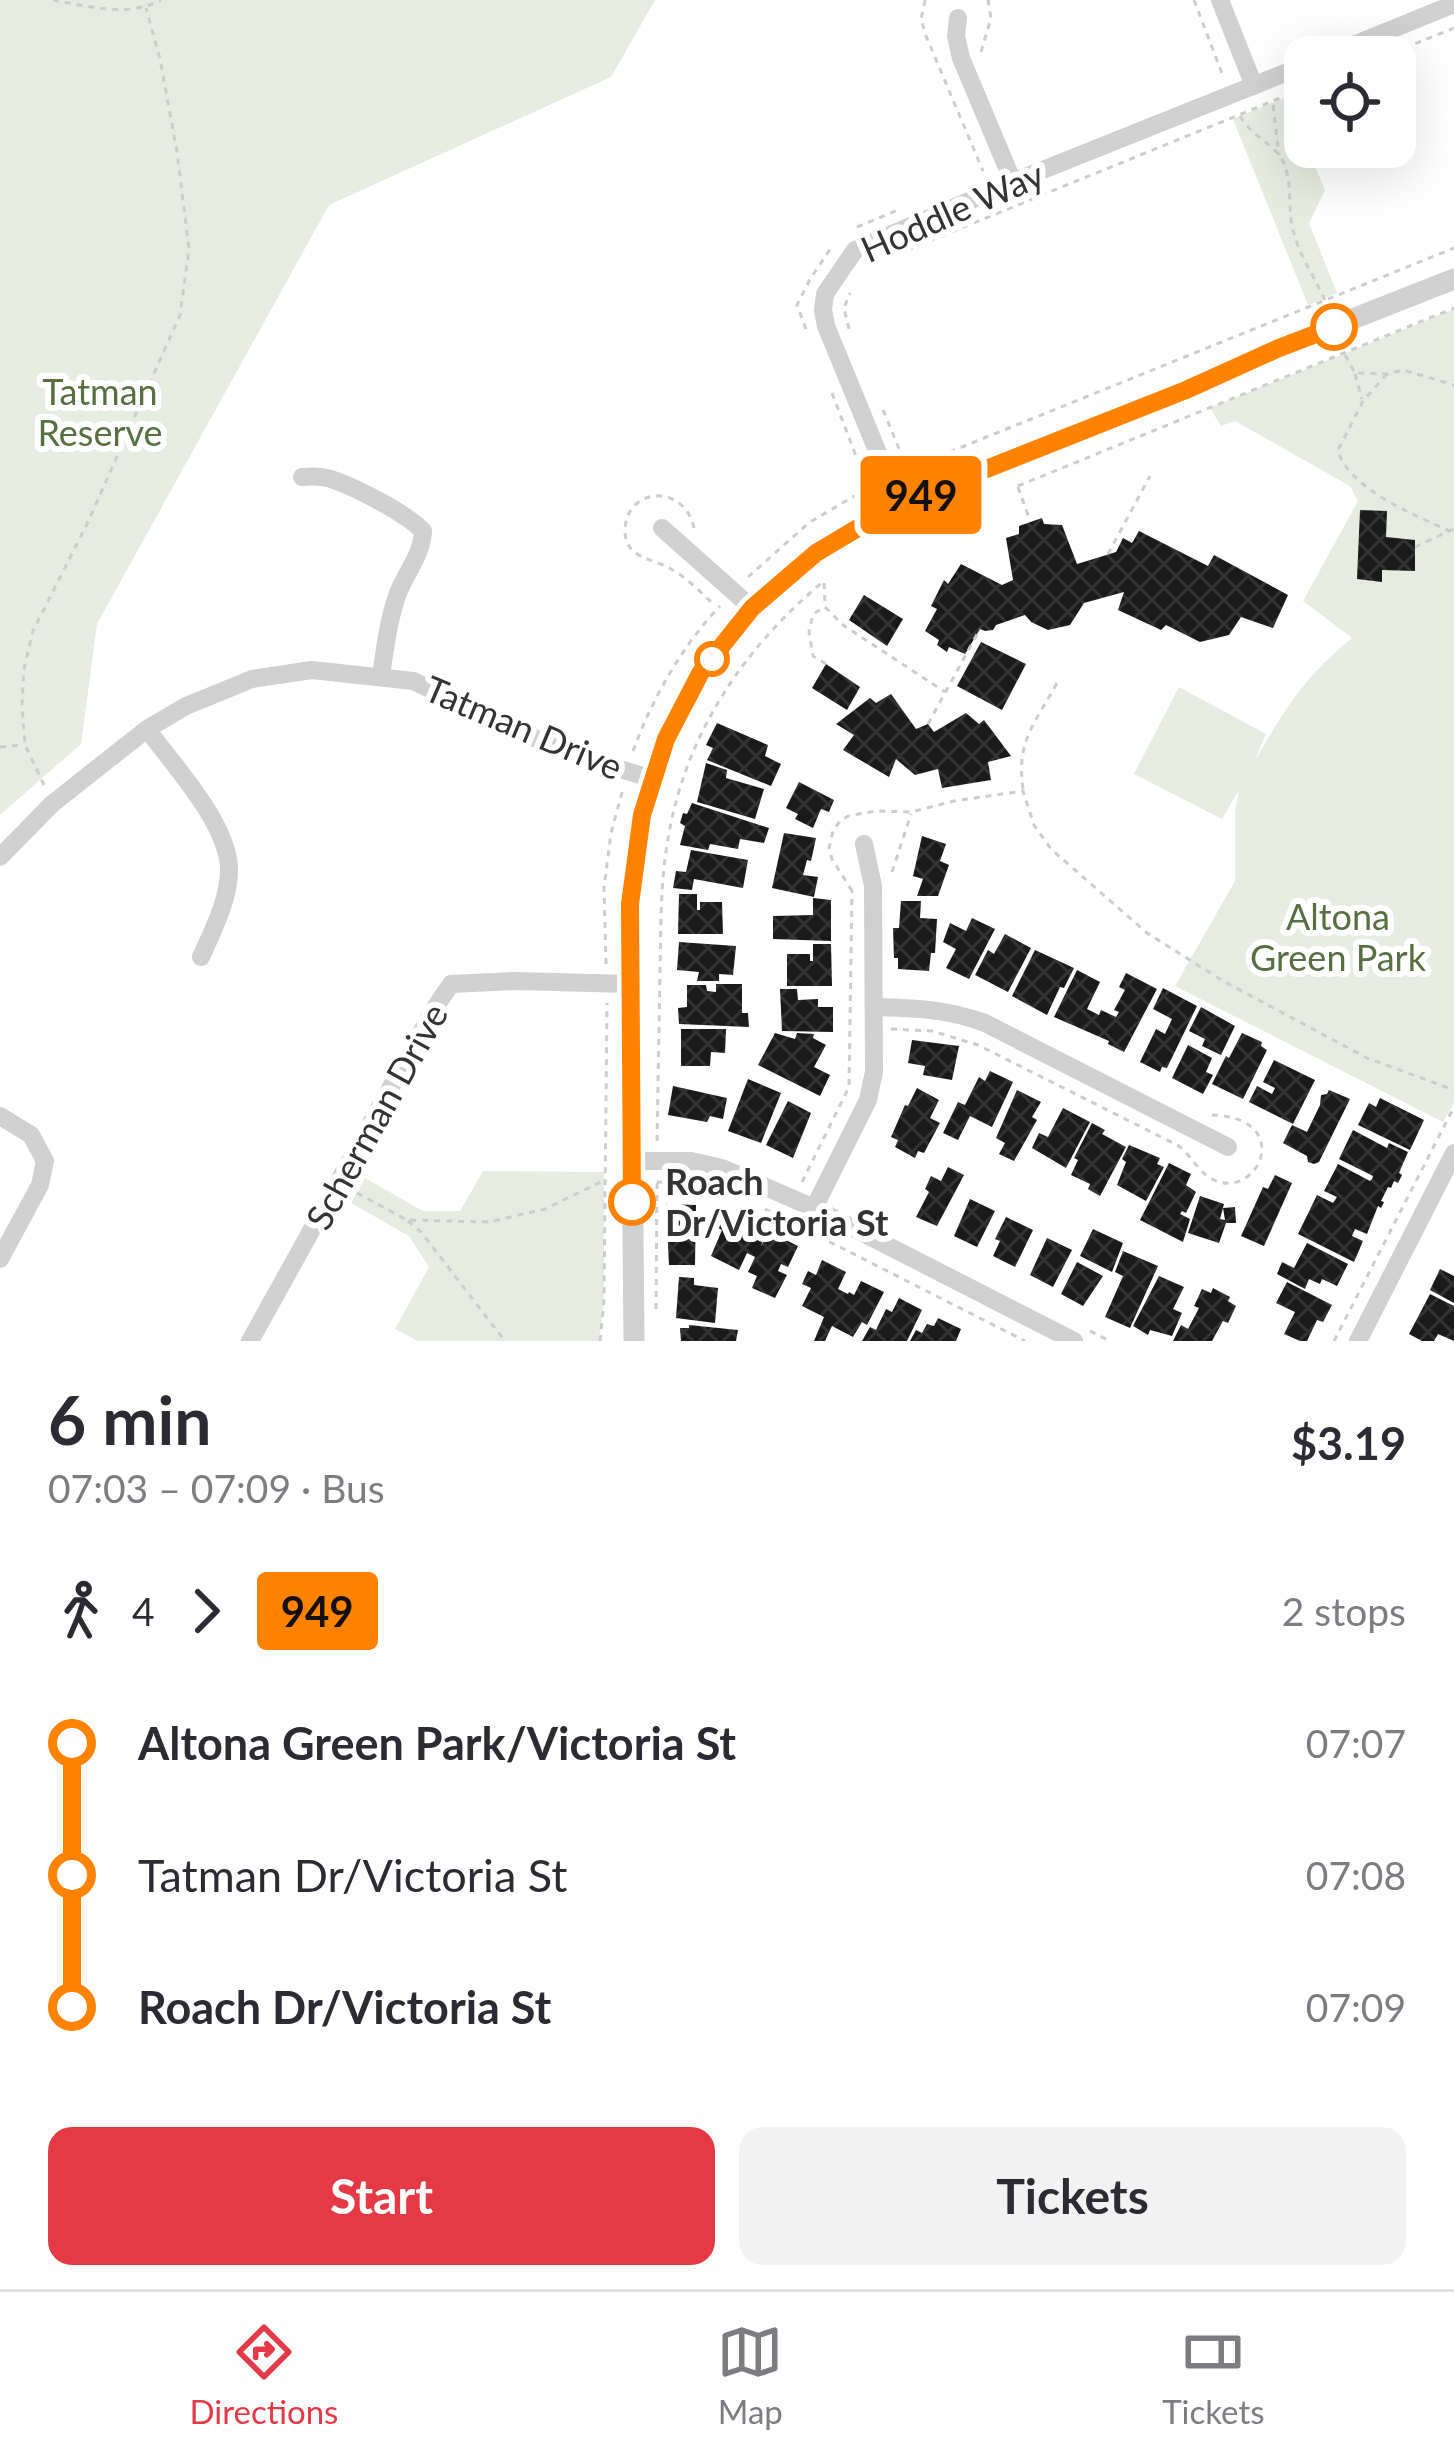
<!DOCTYPE html>
<meta charset="utf-8">
<style>
:root{--surface:#fff;--page:#f2f2f3;--text:#2b2b33;--muted:#7c7c81;--line:#e1e1e2;--accent:#e63946}
body{margin:0;font-family:Lato,sans-serif;background:var(--page);color:var(--text);height:100vh;display:flex;flex-direction:column;font-size:45px;white-space:nowrap}
*{box-sizing:border-box;margin:0}
p{font-size:39px;color:var(--muted)}
.icon{flex:none;width:66px;height:66px;fill:none;stroke:currentColor;stroke-width:2;stroke-linecap:round;stroke-linejoin:round}
.map{position:relative;height:1341px;overflow:hidden}
.sheet{display:flex;flex-direction:column;background:var(--surface);flex:1}
.sheet>*{flex:none}
.badge{padding:0 24px;border-radius:9px;font-size:42px;line-height:78px}
.fabs{position:absolute;left:1284px;top:36px;display:grid;gap:24px}
.fabs a{display:grid;place-items:center;width:132px;height:132px;border-radius:24px;background:var(--surface);box-shadow:0 12px 48px #0002;font-size:60px}
.map>.badge{position:absolute;translate:-50% -50%;box-shadow:0 0 0 6px #fff}
.legs{display:flex;align-items:center;gap:18px;height:132px;padding:0 48px;font-size:39px}
.legs p{margin-inline-start:auto}
.head{display:flex;align-items:center;justify-content:space-between;height:204px;padding:0 48px}
h1{font-size:66px;font-weight:700;line-height:90px}
.button{display:flex;gap:24px;margin-top:auto;padding:24px 48px}
.button a{flex:1;height:138px;border-radius:24px;background:var(--accent);color:#fff;font-size:48px;font-weight:700;line-height:138px;text-align:center}
.button a+a{background:var(--page);color:var(--text)}
ul{padding:0 48px;list-style:none}
li{display:flex;align-items:center;gap:42px;height:132px;font-size:45px}
li i{display:grid;place-items:center;width:18px;height:100%;margin:0 15px;background:currentColor}
li i::after{content:'';width:30px;height:30px;margin:-15px;border:9px solid;border-radius:50%;background:var(--surface)}
li p{margin-inline-start:auto}
li:first-child i{background:linear-gradient(#0000 50%,currentColor 0)}
li:last-child i{background:linear-gradient(currentColor 50%,#0000 0)}
.tabs{display:flex;justify-content:space-around;align-items:center;height:168px;border-top:3px solid var(--line);background:var(--surface);font-size:33px;color:var(--muted)}
.tabs a{display:grid;justify-items:center;gap:6px}
.tabs .active{color:var(--accent)}
.map>svg:first-child{display:block}
</style>
<div class="map">
<svg width="1454" height="1341" viewBox="0 0 1454 1341">
<defs>
<pattern id="building-cross-hatch" width="8" height="8" patternUnits="userSpaceOnUse" patternTransform="scale(3)"><rect width="8" height="8" fill="#1a1a1a"/><path d="M0 0l8 8M0 8l8-8" fill="none" stroke="#333"/></pattern>
</defs>
<rect width="100%" height="100%" fill="#fff"/>
<g fill="#e6ecdf">
<polygon points="0,0 655,0 611,77 329,205 97,624 81,744 0,815"/>
<polygon points="1286,97 1325,190 1309,223 1337,293 1308,305 1233,119"/>
<path d="M1454 309V1103L1443 1122 1175 986 1235 881V811L1239 790 1222 819 1134 774 1179 687 1266 734 1254 762C1286 708 1303 678 1352 638L1303 601 1358 501 1350 486 1235 421 1221 426 1210 408Z"/>
<polygon points="483,1171 604,1172 604,1300 599,1341 418,1341 395,1329 429,1267 409,1236 351,1203 365,1178 423,1211 460,1211"/>
</g>
<g fill="url(#building-cross-hatch)">
<polygon points="1360,510 1387,511 1386,537 1415,540 1415,571 1382,570 1382,582 1357,579"/>
<polygon points="1042,518 1044,524 1062,525 1077,564 1116,552 1123,538 1132,543 1139,531 1208,566 1214,555 1288,595 1273,628 1241,617 1229,635 1200,642 1166,625 1161,630 1118,610 1124,592 1084,603 1070,625 1048,630 1031,622 1025,615 996,625 993,630 985,631 980,629 965,654 949,647 947,652 937,645 939,640 925,631 937,609 931,606 944,580 948,584 961,564 1002,585 1013,580 1006,538 1019,534 1019,526"/>
<polygon points="864,595 903,619 887,646 849,620"/>
<polygon points="981,642 1026,664 1002,710 957,686"/>
<polygon points="826,664 860,687 847,710 812,688"/>
<polygon points="891,694 916,729 928,724 934,732 966,713 979,724 984,720 1011,756 988,762 991,780 942,788 938,769 915,775 896,759 889,777 843,750 854,735 836,724 870,698 876,703"/>
<polygon points="717,723 768,745 765,756 781,764 771,786 707,760 713,748 706,745"/>
<polygon points="706,763 727,770 726,778 764,789 755,819 697,802"/>
<polygon points="799,782 834,800 829,812 821,809 813,828 795,819 798,814 786,808"/>
<polygon points="692,803 769,828 764,843 740,839 738,849 710,844 708,850 680,845 685,826 680,823 683,813 687,814"/>
<polygon points="784,833 816,838 811,861 807,860 803,875 818,877 814,897 772,888"/>
<polygon points="922,836 946,844 940,861 949,865 938,896 917,896 923,879 913,876"/>
<polygon points="691,850 748,860 743,888 694,879 692,890 673,888 676,871 686,872"/>
<polygon points="679,894 697,894 697,910 700,910 700,902 722,902 723,934 678,934"/>
<polygon points="813,898 831,900 831,941 773,939 773,916 813,915"/>
<polygon points="901,901 921,901 920,918 937,919 935,953 931,953 929,971 898,969 898,958 894,958 893,928 899,928"/>
<polygon points="972,918 995,929 969,979 946,968 956,949 943,942 950,923 966,931"/>
<polygon points="1005,934 1031,948 1008,992 975,975 988,950 994,954"/>
<polygon points="679,942 736,946 733,975 719,974 719,981 697,981 699,972 677,970"/>
<polygon points="813,944 831,944 832,986 787,986 787,954 810,954 810,961 813,961"/>
<polygon points="1035,950 1074,968 1064,988 1060,987 1047,1015 1012,996"/>
<polygon points="1077,970 1100,982 1087,1009 1099,1015 1101,1010 1116,1017 1119,1012 1114,1010 1125,990 1119,987 1126,973 1157,989 1124,1052 1108,1044 1109,1041 1054,1017"/>
<polygon points="716,984 742,984 742,1013 748,1013 749,1027 679,1024 678,1008 687,1007 687,985 706,985 707,991 716,992"/>
<polygon points="1163,988 1197,1006 1167,1068 1162,1067 1160,1072 1140,1062 1156,1029 1165,1034 1172,1019 1153,1009"/>
<polygon points="780,989 797,989 798,1000 818,999 818,1007 833,1007 833,1032 782,1031"/>
<polygon points="1201,1007 1235,1026 1221,1055 1202,1046 1205,1039 1189,1031"/>
<polygon points="681,1029 726,1029 725,1053 711,1052 710,1066 681,1066"/>
<polygon points="775,1033 795,1039 797,1033 814,1034 813,1038 826,1045 814,1067 830,1075 820,1096 758,1065"/>
<polygon points="1242,1033 1262,1042 1261,1046 1267,1050 1243,1099 1212,1084 1226,1056 1229,1058"/>
<polygon points="912,1040 959,1046 952,1080 923,1075 925,1066 908,1063"/>
<polygon points="1188,1045 1212,1058 1206,1072 1213,1075 1203,1094 1172,1078"/>
<polygon points="1274,1060 1315,1080 1293,1124 1249,1102 1257,1086 1272,1094 1275,1088 1263,1082"/>
<polygon points="990,1071 1013,1082 992,1127 970,1116 958,1140 943,1133 958,1102 965,1105 979,1077 985,1081"/>
<polygon points="748,1079 781,1093 761,1143 728,1131"/>
<polygon points="673,1086 727,1098 723,1119 710,1116 707,1122 668,1115"/>
<polygon points="917,1088 939,1100 930,1118 940,1123 924,1153 918,1151 915,1158 895,1147 898,1140 891,1137 905,1105 908,1106"/>
<polygon points="1017,1090 1041,1102 1032,1117 1037,1120 1014,1161 999,1154 1005,1143 996,1138"/>
<polygon points="1329,1090 1350,1099 1319,1162 1314,1164 1308,1162 1307,1156 1283,1143 1292,1125 1307,1132 1320,1105 1321,1095 1327,1094"/>
<polygon points="1380,1098 1424,1120 1410,1150 1358,1125 1369,1103 1376,1107"/>
<polygon points="788,1101 811,1113 793,1158 766,1145"/>
<polygon points="1063,1108 1090,1122 1066,1168 1032,1148 1039,1133 1048,1137"/>
<polygon points="1092,1123 1105,1130 1102,1134 1126,1147 1100,1196 1088,1189 1090,1184 1071,1175 1078,1160 1074,1158"/>
<polygon points="1353,1130 1387,1148 1389,1143 1408,1152 1399,1173 1402,1175 1398,1183 1394,1181 1391,1188 1388,1187 1381,1201 1384,1202 1381,1208 1378,1206 1367,1234 1355,1229 1352,1236 1363,1241 1354,1262 1298,1234 1317,1195 1333,1203 1337,1197 1324,1191 1338,1164 1370,1181 1372,1179 1373,1176 1339,1159"/>
<polygon points="1129,1145 1160,1158 1157,1164 1164,1167 1146,1201 1117,1185 1126,1162 1122,1159"/>
<polygon points="1169,1163 1191,1174 1186,1185 1196,1192 1186,1213 1182,1211 1180,1214 1190,1219 1183,1242 1140,1220"/>
<polygon points="948,1167 964,1175 937,1226 916,1217 929,1192 925,1189 931,1176 941,1181"/>
<polygon points="1275,1175 1292,1183 1264,1246 1241,1236 1263,1187 1268,1189"/>
<polygon points="1200,1196 1224,1204 1220,1219 1225,1220 1223,1208 1235,1207 1236,1223 1226,1223 1219,1243 1188,1233"/>
<polygon points="970,1199 995,1211 977,1247 954,1236"/>
<polygon points="666,1204 696,1205 695,1265 669,1265"/>
<polygon points="717,1210 760,1229 759,1232 765,1234 761,1247 768,1231 798,1246 788,1267 781,1264 778,1271 787,1275 775,1298 752,1288 757,1276 748,1272 755,1257 747,1253 739,1270 711,1256 722,1230 711,1224"/>
<polygon points="1006,1217 1033,1230 1015,1267 993,1256 1000,1241 995,1239"/>
<polygon points="1093,1229 1123,1243 1112,1272 1080,1256"/>
<polygon points="1047,1238 1072,1250 1053,1287 1030,1275"/>
<polygon points="1307,1243 1348,1264 1337,1286 1322,1279 1320,1284 1309,1279 1305,1289 1277,1274 1282,1262 1294,1268"/>
<polygon points="1123,1251 1158,1266 1130,1328 1105,1317 1123,1276 1115,1272"/>
<polygon points="822,1260 846,1272 838,1289 848,1294 849,1292 854,1295 861,1281 884,1292 867,1325 862,1322 853,1337 832,1326 825,1341 814,1341 824,1317 802,1306 811,1288 802,1284 808,1271 816,1275"/>
<polygon points="1077,1262 1103,1276 1083,1306 1061,1294"/>
<polygon points="1440,1269 1454,1276 1454,1303 1430,1290"/>
<polygon points="1159,1276 1184,1287 1173,1309 1182,1313 1172,1336 1150,1330 1148,1335 1133,1326"/>
<polygon points="679,1277 694,1278 694,1285 718,1288 715,1323 676,1318"/>
<polygon points="1287,1282 1332,1305 1323,1322 1317,1320 1307,1341 1300,1341 1284,1334 1295,1312 1276,1303"/>
<polygon points="1213,1288 1230,1297 1228,1301 1236,1306 1228,1323 1223,1321 1212,1341 1173,1341 1181,1325 1188,1329 1199,1308 1194,1306 1202,1289 1211,1293"/>
<polygon points="1430,1294 1454,1306 1454,1341 1438,1334 1434,1341 1422,1341 1409,1334"/>
<polygon points="899,1298 922,1310 907,1341 862,1341 870,1327 876,1330 886,1309 892,1312"/>
<polygon points="938,1318 961,1329 956,1341 910,1341 916,1330 922,1333 927,1324 934,1326"/>
<polygon points="689,1325 738,1330 736,1341 681,1341 680,1328 689,1328"/>
</g>
<g fill="none" stroke-linecap="round" stroke-linejoin="round">
<g stroke="#cdcdcd" stroke-width="3" stroke-dasharray="6 6" stroke-linecap="butt">
<path d="M53 0C88 6 127 18 161 0"/>
<polyline points="925,0 921,19 926,36 983,171"/>
<polyline points="1194,0 1223,76"/>
<polyline points="981,52 991,18 988,0"/>
<polyline points="1382,57 1454,28"/>
<polyline points="1273,105 1279,155"/>
<path d="M1240 116C1249 133 1268 141 1280 156 1294 177 1287 207 1293 230 1300 259 1318 281 1328 308"/>
<polyline points="857,227 898,210"/>
<polyline points="907,250 1305,88"/>
<polyline points="806,329 797,305 810,279 831,248"/>
<polyline points="849,329 844,308 850,293"/>
<polyline points="1345,355 1355,373 1387,374 1403,370 1454,385"/>
<polyline points="1355,374 1362,399"/>
<path d="M1387 374 1363 401 1338 450C1347 488 1416 516 1450 531"/>
<polyline points="832,393 867,485"/>
<polyline points="883,410 907,468"/>
<polyline points="905,470 1454,248"/>
<polyline points="1018,486 1454,308"/>
<polyline points="1018,487 1029,518"/>
<path d="M694 528C684 483 627 487 625 529 624 559 653 558 671 569 687 578 702 593 715 606"/>
<polyline points="1415,547 1454,529"/>
<polyline points="1108,554 1150,476"/>
<polyline points="748,577 810,522 870,487"/>
<polyline points="824,583 825,603"/>
<polyline points="826,664 813,656 809,632 813,614 825,607 843,625 945,692"/>
<polyline points="928,724 980,629"/>
<polyline points="0,747 23,745"/>
<path d="M633 751C652 699 682 646 720 606"/>
<polyline points="44,785 25,745 22,704 24,668 33,631 87,524 180,315 189,249 177,152 160,59 146,8"/>
<path d="M1023 789C1016 740 1035 724 1057 683"/>
<polyline points="892,872 911,814"/>
<polyline points="852,891 832,859 829,848 833,831 840,821 848,816 876,811 911,812 954,801 1023,791 1034,825 1051,849 1147,933 1223,981 1367,1058 1454,1090"/>
<polyline points="606,964 604,888 611,833 623,789"/>
<path d="M891 1029 932 1031 978 1045 1177 1145C1191 1154 1197 1171 1212 1179 1257 1203 1297 1118 1212 1115"/>
<path d="M657 1141C658 1085 659 1030 660 974 661 931 660 888 667 845 683 738 741 650 824 581"/>
<polyline points="657,1182 695,1183 723,1190"/>
<polyline points="802,1182 849,1087 852,891"/>
<polyline points="357,1193 407,1220 489,1222 545,1209 603,1181"/>
<polyline points="765,1209 1025,1341"/>
<polyline points="408,1221 421,1232 505,1341"/>
<polyline points="656,1309 657,1180"/>
<polyline points="1090,1331 1110,1341"/>
<polyline points="600,1341 604,1300 607,1003"/>
<polyline points="1334,1341 1454,1107"/>
</g>
<g stroke="#d0d0d0" stroke-width="18">
<polyline points="1220,0 1254,86"/>
<polyline points="958,18 956,36 961,58 1013,182"/>
<polyline points="1324,57 1454,4"/>
<path d="M302 477C312 476 321 476 331 479 355 487 406 513 423 531 422 556 405 573 397 596 388 622 385 649 381 676"/>
<polyline points="899,504 826,326 823,310 825,294 855,250 1013,182 1305,65"/>
<polyline points="662,528 752,608"/>
<path d="M147 729C174 766 226 821 229 867 230 898 213 930 201 957"/>
<polyline points="0,857 52,804 147,729 186,706 252,679 312,670 413,681 564,752 653,779"/>
<path d="M875 1007C914 1008 948 1009 985 1023L1228 1147"/>
<polyline points="0,1116 31,1135 45,1161 40,1185 0,1259"/>
<polyline points="631,1161 691,1161 722,1168 814,1208 1074,1341"/>
<polyline points="814,1208 868,1100 874,1072 873,886 864,844"/>
<polyline points="250,1341 436,1006 451,984 516,981 630,984"/>
<polyline points="1358,1341 1454,1153"/>
</g>
<polyline stroke="#d0d0d0" stroke-width="21" points="634,1341 630,904 642,815 666,739 701,672 752,608 816,553 899,504 1187,390 1279,348 1454,279"/>
</g>
<g fill="none" stroke-linecap="round" stroke-linejoin="round">
<defs>
<polyline id="line-1" points="632,1202 630,904 642,815 666,739 701,672 752,608 816,553 898,504 1186,390 1279,348 1334,327"/>
</defs>
<use href="#line-1" stroke="#fff" stroke-width="27"/>
<use href="#line-1" stroke="#ff8200" stroke-width="18"/>
</g>
<g fill="#fff" stroke="#ff8200" stroke-width="6">
<circle cx="1334" cy="327" r="21"/>
<circle cx="712" cy="659" r="15"/>
<circle cx="632" cy="1202" r="21"/>
</g>
<g text-anchor="middle" dominant-baseline="central" stroke-width="12" stroke-linejoin="round" paint-order="stroke">
<g font-size="36" fill="#333" stroke="#fff">
<text transform="translate(952 211) rotate(-24)">Hoddle Way</text>
<text transform="translate(524 727) rotate(23)">Tatman Drive</text>
<text transform="translate(376 1116) rotate(-61)">Scherman Drive</text>
</g>
<g font-size="36" fill="#56703f" stroke="#fff">
<text x="100" y="391">Tatman<tspan x="100" dy="41">Reserve</tspan></text>
<text x="1338" y="916">Altona<tspan x="1338" dy="41">Green Park</tspan></text>
</g>
<g font-size="36" font-weight="bold" fill="#333" stroke="#fff" text-anchor="start">
<text x="665" y="1181">Roach<tspan x="665" dy="41">Dr/Victoria St</tspan></text>
</g>
</g>
</svg>
<div class="fabs">
<a><svg class="icon" aria-label="locate" viewBox="0 0 24 24"><circle cx="12" cy="12" r="6"/><path d="M12 2v4M12 18v4M2 12h4M18 12h4"/></svg></a>
</div>
<b class="badge" style="left:921px;top:495px;background:#ff8200;color:#111">949</b>
</div>
<section class="sheet">
<div class="head"><div><h1>6 min</h1><p>07:03 – 07:09 · Bus</p></div><b>$3.19</b></div>
<div class="legs"><svg class="icon" aria-label="walk" viewBox="0 0 24 24"><circle cx="13" cy="4" r="2"/><path d="M13 8l-2 6 4 7M11 14l-3 7M7 12l3-4h3l4 4"/></svg>4<svg class="icon" aria-label="forward" viewBox="0 0 24 24"><path d="M9 5l7 7-7 7"/></svg><b class="badge" style="background:#ff8200;color:#111">949</b><p>2 stops</p></div>
<ul>
<li><i style="color:#ff8200"></i><b>Altona Green Park/Victoria St</b><p>07:07</p></li>
<li><i style="color:#ff8200"></i><span>Tatman Dr/Victoria St</span><p>07:08</p></li>
<li><i style="color:#ff8200"></i><b>Roach Dr/Victoria St</b><p>07:09</p></li>
</ul>
<div class="button"><a>Start</a><a>Tickets</a></div>
</section>
<nav class="tabs">
<a class="active"><svg class="icon" aria-label="directions" viewBox="0 0 24 24"><path d="M12 3l9 9-9 9-9-9zM9 14v-3h6M13 9l2 2-2 2"/></svg>Directions</a>
<a><svg class="icon" aria-label="map" viewBox="0 0 24 24"><path d="M3 6l6-2 6 2 6-2v14l-6 2-6-2-6 2zM9 4v14M15 6v14"/></svg>Map</a>
<a><svg class="icon" aria-label="tickets" viewBox="0 0 24 24"><path d="M3 7h18v10H3zM15 7v10"/></svg>Tickets</a>
</nav>
